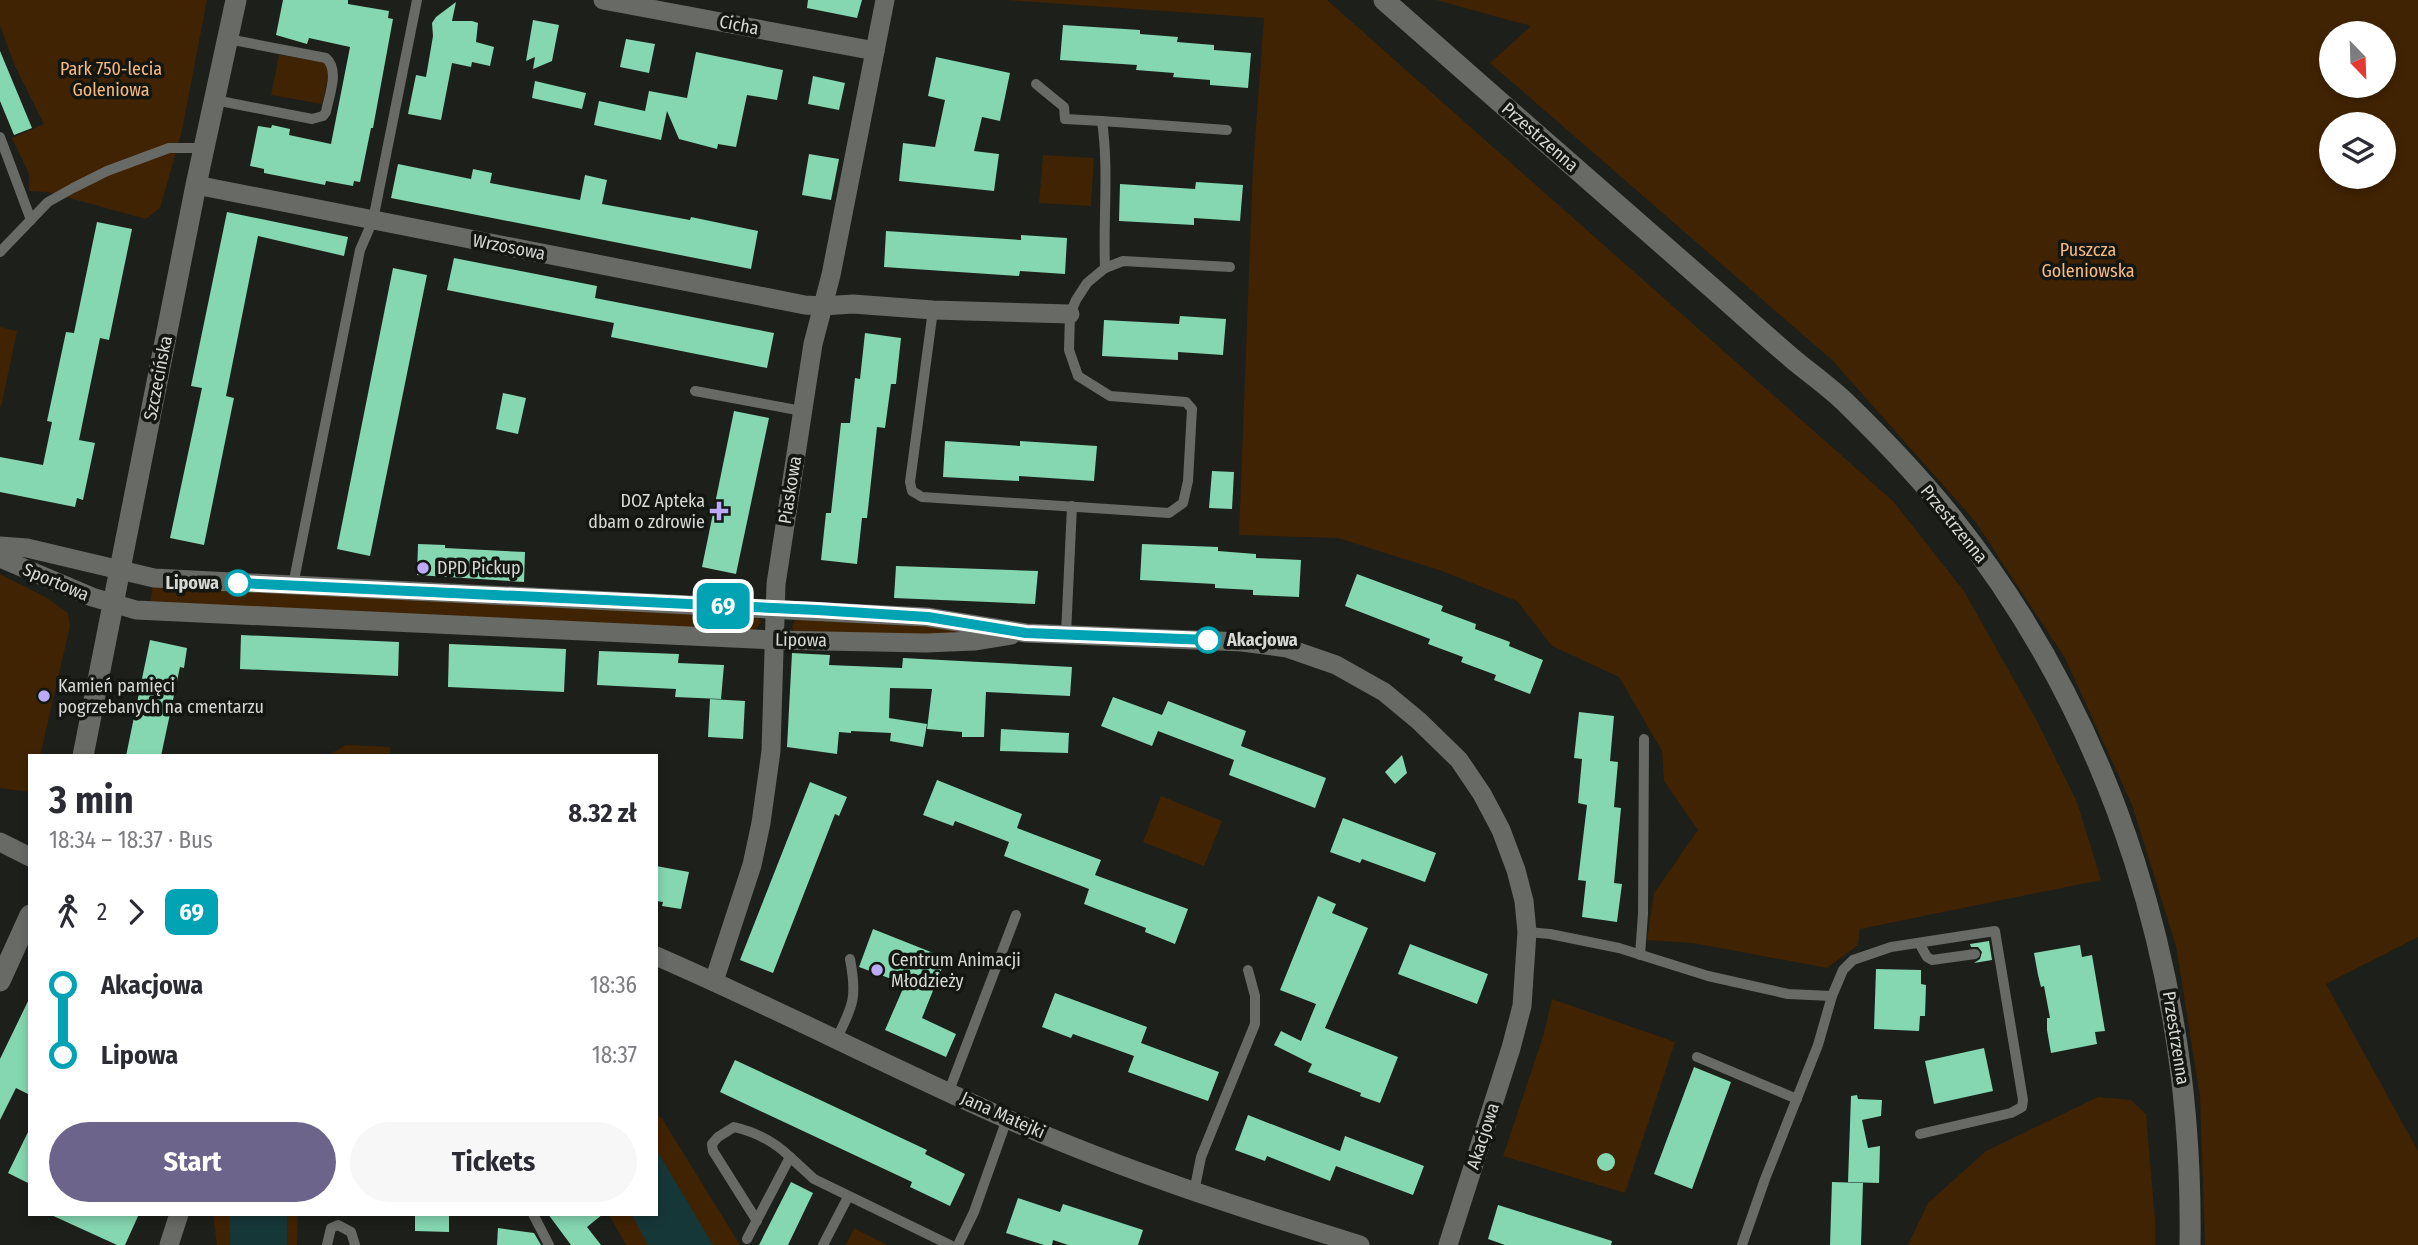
<!DOCTYPE html>
<meta charset="utf-8">
<style>
:root{--surface:#fff;--page:#f7f7f7;--text:#2b2b33;--muted:#7c7c81;--accent:#6c648a}
body{margin:0;font-family:"Fira Sans Condensed",sans-serif;background:var(--page);color:var(--text);height:100vh;display:flex;flex-direction:column;font-size:26px;white-space:nowrap}
*{box-sizing:border-box;margin:0}
p{font-size:23px;color:var(--muted)}
.icon{flex:none;width:38px;height:38px;fill:none;stroke:currentColor;stroke-width:2;stroke-linecap:round;stroke-linejoin:round}
.map{position:relative;flex:1;overflow:hidden}
.side{position:absolute;left:28px;top:754px;width:630px;height:462px;display:flex;flex-direction:column;background:var(--surface);border-radius:0px;box-shadow:0 4px 10px #0003}
.side>*{flex:none}
.badge{padding:0 14px;border-radius:10px;font-size:24px;line-height:46px}
.needle{width:46px;rotate:157deg}
.tools{position:absolute;left:2319px;top:21px;display:grid;gap:14px}
.tools a{display:grid;place-items:center;width:77px;height:77px;border-radius:50%;background:var(--surface);box-shadow:0 4px 10px #0003;font-size:35px}
.map>.badge{position:absolute;translate:-50% -50%;box-shadow:0 0 0 4px #fff}
.legs{display:flex;align-items:center;gap:10px;height:77px;padding:0 21px;font-size:23px}
.legs p{margin-inline-start:auto}
.head{display:flex;align-items:center;justify-content:space-between;height:119px;padding:0 21px}
h1{font-size:38px;font-weight:700;line-height:52px}
.button{display:flex;gap:14px;margin-top:auto;padding:14px 21px}
.button a{flex:1;height:80px;border-radius:42px;background:var(--accent);color:#fff;font-size:28px;font-weight:700;line-height:80px;text-align:center}
.button a+a{background:var(--page);color:var(--text)}
ul{padding:0 21px;list-style:none}
li{display:flex;align-items:center;gap:24px;height:70px;font-size:26px}
li i{display:grid;place-items:center;width:10px;height:100%;margin:0 9px;background:currentColor}
li i::after{content:'';width:18px;height:18px;margin:-9px;border:5px solid;border-radius:50%;background:var(--surface)}
li p{margin-inline-start:auto}
li:first-child i{background:linear-gradient(#0000 50%,currentColor 0)}
li:last-child i{background:linear-gradient(currentColor 50%,#0000 0)}
.map>svg:first-child{display:block}
</style>
<div class="map">
<svg width="2418" height="1245" viewBox="0 0 2418 1245">
<rect width="100%" height="100%" fill="#1c1f1a"/>
<g fill="#402302" fill-rule="evenodd">
<polygon points="0,0 207,0 181,135 160,208 146,219 47,192 29,191 29,174 12,138 44,124 14,64 0,25"/>
<polygon points="1007,0 1327,0 1893,501 1964,591 2036,719 2077,802 2101,880 1860,929 1858,945 1827,968 1693,943 1647,940 1654,893 1698,830 1664,781 1662,751 1619,677 1552,646 1517,601 1442,571 1338,538 1239,535 1253,168 1264,18"/>
<path d="M1436 0H2418V937L2326 984 2418 1151V1245H2205L2200 1097 2176 946 2132 805 2065 658 1975 521 1833 361 1490 63 1531 26ZM2331 33H2384V86H2331ZM2331 124H2384V177H2331Z"/>
<polygon points="279,55 324,62 329,73 322,104 271,95"/>
<polygon points="1043,155 1094,158 1091,206 1039,203"/>
<polygon points="0,327 17,331 1,407 0,407"/>
<polygon points="0,574 47,598 68,613 70,626 40,756 30,756 30,792 0,788"/>
<polygon points="153,584 759,615 761,623 754,631 150,605"/>
<polygon points="795,620 960,625 965,636 795,632 792,627"/>
<polygon points="346,745 390,747 390,756 327,756"/>
<polygon points="1161,796 1222,821 1204,866 1143,842"/>
<polygon points="1552,999 1675,1042 1625,1193 1503,1156 1544,1033"/>
<polygon points="2098,1097 2131,1100 2146,1114 2155,1220 2155,1245 1908,1245 1928,1203 1986,1151"/>
<polygon points="656,1115 661,1117 740,1245 626,1245 609,1215 656,1214"/>
<polygon points="213,1215 298,1215 297,1245 217,1245"/>
<polygon points="854,1228 887,1245 846,1245"/>
</g>
<g fill="#163738">
<polygon points="656,1149 713,1245 648,1245 632,1215 656,1214"/>
<polygon points="229,1215 287,1215 287,1245 230,1245"/>
</g>
<g fill="#84d7b1">
<polygon points="283,0 348,0 348,4 389,11 388,18 393,19 373,128 371,128 360,182 354,181 353,186 326,181 325,185 264,173 264,169 250,166 258,126 271,128 272,125 290,129 289,135 331,144 350,47 309,38 307,44 276,35"/>
<polygon points="808,0 862,0 857,18 807,8"/>
<polygon points="456,2 452,21 472,21 478,23 476,42 494,47 490,66 472,62 471,67 452,63 441,120 408,114 416,75 426,77 433,36 432,23 436,17"/>
<polygon points="533,20 559,25 552,61 533,69 535,57 526,61"/>
<polygon points="1063,25 1140,30 1140,34 1178,37 1177,42 1214,45 1214,50 1251,53 1248,88 1210,85 1210,80 1173,77 1174,73 1136,70 1137,65 1060,60"/>
<polygon points="626,39 655,44 649,73 620,67"/>
<polygon points="0,51 32,128 14,135 0,101"/>
<polygon points="696,52 783,70 777,100 747,95 736,147 718,144 717,149 679,139 667,111 661,140 594,125 599,101 645,111 649,91 687,98"/>
<polygon points="936,57 1010,73 1000,121 982,117 974,151 999,154 994,191 899,181 903,143 935,147 945,100 928,96"/>
<polygon points="813,76 845,83 839,110 808,104"/>
<polygon points="535,81 586,93 582,109 532,98"/>
<polygon points="809,154 839,159 831,200 802,195"/>
<polygon points="398,164 471,179 473,169 492,173 490,183 580,200 585,175 607,180 602,204 690,220 691,217 758,231 751,269 391,198"/>
<polygon points="1196,182 1243,185 1240,221 1194,218 1194,225 1119,221 1120,184 1195,189"/>
<polygon points="227,212 348,237 344,256 258,236 226,396 234,398 204,545 170,538 202,388 191,386"/>
<polygon points="97,222 132,229 109,340 100,338 79,440 95,443 83,500 77,498 75,507 0,492 0,457 43,465 52,422 47,421 66,332 74,333"/>
<polygon points="886,231 1021,240 1021,235 1067,238 1065,274 1020,271 1019,276 884,267"/>
<polygon points="454,258 597,286 595,298 774,333 767,368 611,337 614,323 447,290"/>
<polygon points="393,268 427,275 370,556 337,549"/>
<polygon points="1180,316 1226,319 1223,355 1178,352 1178,360 1102,356 1104,320 1179,324"/>
<polygon points="865,333 901,338 896,384 891,384 885,428 877,427 867,518 862,518 857,564 821,560 826,513 831,513 841,423 850,423 855,378 860,379"/>
<polygon points="503,393 526,398 518,434 496,429"/>
<polygon points="734,411 769,418 736,574 702,567"/>
<polygon points="945,441 1020,446 1020,441 1097,446 1094,481 1019,476 1019,481 943,477"/>
<polygon points="1212,471 1234,472 1232,509 1209,508"/>
<polygon points="418,544 445,545 445,548 525,552 524,582 417,575"/>
<polygon points="1142,544 1218,547 1218,551 1256,554 1256,558 1301,560 1299,597 1253,595 1253,590 1215,588 1215,584 1140,580"/>
<polygon points="896,566 1038,571 1035,604 894,598"/>
<polygon points="1357,574 1443,606 1441,611 1476,624 1475,629 1510,642 1509,646 1543,660 1530,694 1494,680 1496,675 1461,662 1463,657 1428,644 1430,639 1345,606"/>
<polygon points="241,635 399,642 398,676 240,669"/>
<polygon points="150,640 187,648 184,668 180,667 161,756 126,756"/>
<polygon points="449,644 566,649 564,692 448,687"/>
<polygon points="599,651 679,654 678,663 724,665 721,699 675,697 676,689 597,685"/>
<polygon points="792,653 830,655 829,665 902,668 903,658 1072,667 1070,696 986,692 984,737 962,737 962,732 927,729 932,689 890,688 889,718 927,724 923,747 890,741 891,733 851,731 851,733 839,732 837,754 787,747"/>
<polygon points="1113,697 1162,715 1168,701 1246,731 1241,746 1326,778 1315,808 1229,775 1234,760 1158,731 1152,746 1101,726"/>
<polygon points="710,699 745,701 743,739 708,737"/>
<polygon points="1579,712 1614,716 1610,761 1618,762 1614,807 1621,808 1614,883 1622,884 1617,922 1582,917 1586,881 1578,880 1587,805 1578,803 1582,759 1574,758"/>
<polygon points="1001,729 1069,733 1068,753 1000,751"/>
<polygon points="1402,755 1407,773 1395,784 1385,772"/>
<polygon points="937,780 1022,814 1017,828 1101,860 1095,875 1188,909 1175,944 1145,932 1146,928 1084,904 1089,889 1004,856 1009,842 955,821 953,826 923,815"/>
<polygon points="810,782 847,797 839,816 835,814 773,973 740,960"/>
<polygon points="1343,818 1436,853 1425,882 1362,859 1360,863 1330,852"/>
<polygon points="656,866 689,872 681,909 662,906 663,902 656,901"/>
<polygon points="1318,896 1336,904 1332,913 1368,928 1325,1028 1398,1057 1380,1103 1360,1096 1361,1093 1308,1072 1312,1064 1274,1045 1281,1031 1301,1041 1316,1004 1280,990"/>
<polygon points="873,929 946,958 922,1018 956,1034 946,1057 885,1030 905,984 859,967"/>
<polygon points="1989,941 1992,960 1974,963 1980,959 1982,952 1978,947 1971,947 1970,944"/>
<polygon points="1410,944 1488,974 1477,1004 1398,974"/>
<polygon points="2080,945 2082,957 2092,955 2105,1031 2095,1032 2097,1044 2051,1053 2047,1030 2047,1018 2050,1018 2044,986 2041,987 2038,975 2034,953"/>
<polygon points="1876,969 1921,970 1921,984 1926,985 1925,1016 1920,1016 1919,1031 1874,1029"/>
<polygon points="1055,993 1147,1027 1141,1043 1219,1072 1208,1101 1128,1072 1134,1056 1073,1034 1071,1038 1042,1027"/>
<polygon points="30,997 30,1095 16,1088 0,1120 0,1059"/>
<polygon points="1984,1048 1993,1091 1934,1104 1925,1061"/>
<polygon points="735,1060 927,1150 925,1154 965,1174 950,1206 910,1187 912,1182 720,1092"/>
<polygon points="1694,1067 1731,1082 1692,1189 1654,1174"/>
<polygon points="1857,1095 1858,1099 1882,1100 1881,1116 1862,1120 1868,1148 1880,1146 1879,1183 1848,1182 1851,1096"/>
<polygon points="1248,1115 1340,1151 1345,1136 1424,1166 1413,1195 1336,1166 1330,1181 1267,1156 1265,1161 1235,1150"/>
<polygon points="30,1128 30,1184 8,1173"/>
<circle cx="1606" cy="1162" r="9"/>
<polygon points="791,1182 813,1193 788,1245 759,1245"/>
<polygon points="1832,1182 1863,1183 1861,1245 1830,1245"/>
<polygon points="1018,1198 1060,1212 1063,1204 1143,1230 1138,1245 1068,1245 1053,1240 1052,1245 1044,1245 1006,1233"/>
<polygon points="1498,1205 1612,1241 1611,1245 1505,1245 1488,1239"/>
<polygon points="49,1214 139,1214 125,1245 117,1245"/>
<polygon points="415,1214 449,1214 449,1232 415,1231"/>
<polygon points="548,1214 603,1214 587,1227 601,1245 571,1245"/>
<polygon points="498,1228 534,1233 541,1245 497,1245"/>
</g>
<g fill="none" stroke-linecap="round" stroke-linejoin="round">
<g stroke="#676a65" stroke-width="10">
<polyline points="1036,84 1064,107 1065,119 1102,121"/>
<path d="M215 100 312 119 323 116 326 112C329 95 340 70 326 58L228 39"/>
<polyline points="0,137 31,220"/>
<polyline points="0,252 48,202 73,188 107,171 169,148 204,148"/>
<path d="M1105 268C1103 219 1109 169 1102 121L1227 130"/>
<polyline points="933,310 910,482 912,491 922,497 1169,513 1183,503 1188,481 1192,409 1186,402 1110,396 1078,376 1069,350 1070,314 1076,300 1087,283 1105,268 1123,261 1230,267"/>
<polyline points="695,391 802,411"/>
<polyline points="293,585 360,250 373,220 417,0"/>
<polyline points="1066,634 1072,506"/>
<polyline points="1527,932 1550,934 1619,948 1708,976 1788,994 1832,996"/>
<polyline points="1919,943 1927,957 1932,960 1975,954"/>
<polyline points="1640,955 1643,914 1644,739"/>
<path d="M837 1038C854 1004 857 996 850 959"/>
<polyline points="1697,1057 1797,1099"/>
<polyline points="949,1091 1016,915"/>
<polyline points="1194,1192 1201,1157 1255,1024 1255,996 1248,970"/>
<polyline points="533,1214 549,1245"/>
<path d="M757 1221 713 1151 712 1144 718 1137 734 1127C755 1132 775 1142 790 1157"/>
<polyline points="747,1239 790,1157 814,1179 950,1245"/>
<polyline points="327,1245 331,1228 338,1225 351,1232 355,1245"/>
<polyline points="823,1245 848,1197"/>
<polyline points="958,1245 974,1212 1007,1119"/>
<polyline points="1742,1245 1765,1179 1818,1045 1832,996 1843,970 1853,960 1891,947 1995,931 2023,1100 2022,1107 2011,1113 1920,1134"/>
</g>
<g stroke="#676a65" stroke-width="19">
<polyline points="603,0 875,51"/>
<polyline points="196,185 805,305 823,306 853,304 933,310 1070,314"/>
<polyline points="0,546 27,548 154,578 927,617 1026,633 1242,642 1287,648 1336,665 1384,692 1419,721 1459,760 1482,794 1501,830 1516,870 1524,901 1527,932 1522,1006 1511,1048 1448,1245"/>
<polyline points="0,558 92,597 136,610 773,640 926,643 974,641 1011,635"/>
<polyline points="0,842 30,857"/>
<path d="M656 956C774 1007 889 1067 1007 1119 1122 1170 1241 1208 1360 1245"/>
<polyline points="714,981 752,865 761,823 771,751 776,584 813,344 831,275 885,0"/>
<polyline points="169,1245 179,1214"/>
</g>
<g stroke="#676a65" stroke-width="21">
<path d="M1384 0C1495 98 1606 195 1718 293 1743 315 1768 338 1794 360 1812 375 1831 388 1848 405 1884 440 1921 479 1953 519 2117 726 2194 983 2190 1245"/>
<polyline points="83,756 196,185 236,0"/>
<polyline points="0,981 30,915"/>
</g>
</g>
<g fill="none" stroke-linecap="round" stroke-linejoin="round">
<defs>
<polyline id="line-1" points="238,583 817,610 928,617 1026,633 1208,640"/>
</defs>
<use href="#line-1" stroke="#fff" stroke-width="16"/>
<use href="#line-1" stroke="#00a3b4" stroke-width="10"/>
</g>
<g fill="#bcaaf5" stroke="#131611" stroke-width="2.5">
<path d="M715.5 500.5h7v7h7v7h-7v7h-7v-7h-7v-7h7z"/>
<circle cx="423" cy="568" r="7"/>
<circle cx="44" cy="696" r="7"/>
<circle cx="877" cy="970" r="7"/>
</g>
<g fill="#fff" stroke="#00a3b4" stroke-width="3.5">
<circle cx="238" cy="583" r="12"/>
<circle cx="1208" cy="640" r="12"/>
</g>
<g text-anchor="middle" dominant-baseline="central" stroke-width="7" stroke-linejoin="round" paint-order="stroke">
<g font-size="18" fill="#d6d8d5" stroke="#131611">
<text transform="translate(739 25) rotate(11)">Cicha</text>
<text transform="translate(1540 137) rotate(41)">Przestrzenna</text>
<text transform="translate(509 247) rotate(11)">Wrzosowa</text>
<text transform="translate(158 378) rotate(-79)">Szczecińska</text>
<text transform="translate(790 490) rotate(-81)">Piaskowa</text>
<text transform="translate(1954 524) rotate(51)">Przestrzenna</text>
<text transform="translate(56 582) rotate(23)">Sportowa</text>
<text transform="translate(801 640) rotate(1)">Lipowa</text>
<text transform="translate(2176 1038) rotate(81)">Przestrzenna</text>
<text transform="translate(1003 1115) rotate(24)">Jana Matejki</text>
<text transform="translate(1483 1136) rotate(-72)">Akacjowa</text>
</g>
<g font-size="18" fill="#f7ba80" stroke="#131611">
<text x="111" y="69">Park 750-lecia<tspan x="111" dy="21">Goleniowa</tspan></text>
<text x="2088" y="250">Puszcza<tspan x="2088" dy="21">Goleniowska</tspan></text>
</g>
<g font-size="18" fill="#d6d8d5" stroke="#131611" text-anchor="start">
<text x="705" y="501" text-anchor="end">DOZ Apteka<tspan x="705" dy="21">dbam o zdrowie</tspan></text>
<text x="437" y="568">DPD Pickup</text>
<text x="58" y="686">Kamień pamięci<tspan x="58" dy="21">pogrzebanych na cmentarzu</tspan></text>
<text x="891" y="960">Centrum Animacji<tspan x="891" dy="21">Młodzieży</tspan></text>
</g>
<g font-size="18" font-weight="bold" fill="#d6d8d5" stroke="#131611" text-anchor="end">
<text x="219" y="583">Lipowa</text>
<text x="1227" y="640" text-anchor="start">Akacjowa</text>
</g>
</g>
</svg>
<div class="tools">
<a><svg class="needle" viewBox="-14 -14 28 28"><path d="M0-13l5 13h-10z" fill="#e53935"/><path d="M0 13l5-13h-10z" fill="#7c7c81"/></svg></a>
<a><svg class="icon" aria-label="layers" viewBox="0 0 24 24"><path d="M12 4l9 5-9 5-9-5zM3 14l9 5 9-5"/></svg></a>
</div>
<b class="badge" style="left:723px;top:606px;background:#00a3b4;color:#fff">69</b>
<section class="side">
<div class="head"><div><h1>3 min</h1><p>18:34 – 18:37 · Bus</p></div><b>8.32 zł</b></div>
<div class="legs"><svg class="icon" aria-label="walk" viewBox="0 0 24 24"><circle cx="13" cy="4" r="2"/><path d="M13 8l-2 6 4 7M11 14l-3 7M7 12l3-4h3l4 4"/></svg>2<svg class="icon" aria-label="forward" viewBox="0 0 24 24"><path d="M9 5l7 7-7 7"/></svg><b class="badge" style="background:#00a3b4;color:#fff">69</b></div>
<ul>
<li><i style="color:#00a3b4"></i><b>Akacjowa</b><p>18:36</p></li>
<li><i style="color:#00a3b4"></i><b>Lipowa</b><p>18:37</p></li>
</ul>
<div class="button"><a>Start</a><a>Tickets</a></div>
</section>
</div>
